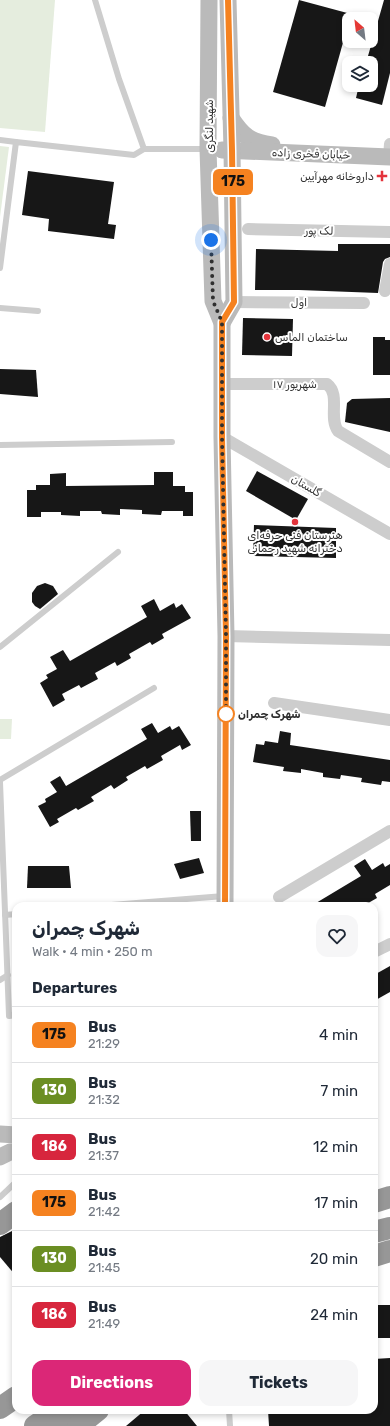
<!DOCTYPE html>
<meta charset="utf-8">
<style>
:root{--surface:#fff;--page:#f6f6f7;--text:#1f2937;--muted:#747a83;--line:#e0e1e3;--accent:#db2777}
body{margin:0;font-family:Rubik,"Noto Naskh Arabic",sans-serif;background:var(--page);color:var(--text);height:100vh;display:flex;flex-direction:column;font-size:15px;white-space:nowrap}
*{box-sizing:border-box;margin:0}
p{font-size:13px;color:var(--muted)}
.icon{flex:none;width:22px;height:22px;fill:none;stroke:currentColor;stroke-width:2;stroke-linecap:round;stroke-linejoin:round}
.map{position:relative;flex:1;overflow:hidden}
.panel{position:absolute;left:12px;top:902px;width:366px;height:512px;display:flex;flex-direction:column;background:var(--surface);border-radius:12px;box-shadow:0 2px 6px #0003}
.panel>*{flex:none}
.badge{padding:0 8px;border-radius:6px;font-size:14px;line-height:26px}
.needle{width:26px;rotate:332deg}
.fabs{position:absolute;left:342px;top:12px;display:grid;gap:8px}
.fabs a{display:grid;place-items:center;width:36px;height:36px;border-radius:8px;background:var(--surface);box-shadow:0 2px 6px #0003;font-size:20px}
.you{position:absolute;width:20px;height:20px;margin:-10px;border:3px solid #fff;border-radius:50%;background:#1a73e8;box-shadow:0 0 0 6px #1a73e833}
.map>.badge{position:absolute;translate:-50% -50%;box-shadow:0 0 0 2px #fff}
h2{padding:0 20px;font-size:15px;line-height:36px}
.round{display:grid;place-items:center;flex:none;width:42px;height:42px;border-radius:12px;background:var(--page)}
.headline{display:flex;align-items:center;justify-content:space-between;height:68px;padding:0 20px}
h1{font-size:19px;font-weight:700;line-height:30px}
.primary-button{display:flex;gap:8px;margin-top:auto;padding:8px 20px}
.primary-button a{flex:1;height:46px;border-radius:12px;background:var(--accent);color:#fff;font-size:16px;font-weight:700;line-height:46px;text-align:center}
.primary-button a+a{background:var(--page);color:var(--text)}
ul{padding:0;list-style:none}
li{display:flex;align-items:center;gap:12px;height:56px;padding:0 20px;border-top:1px solid var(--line)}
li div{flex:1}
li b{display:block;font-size:15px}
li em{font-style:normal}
li .badge{min-width:44px;font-weight:700;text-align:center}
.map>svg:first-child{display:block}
</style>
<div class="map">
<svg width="390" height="1426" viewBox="0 0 390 1426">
<rect width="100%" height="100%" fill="#fff"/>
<g fill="#e5edde">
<polygon points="0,0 55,0 45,132 0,128"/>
<polygon points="0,146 9,147 0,217"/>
<polygon points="0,719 12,719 11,739 0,739"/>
</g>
<g fill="#171717">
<polygon points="299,0 351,14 325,107 273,92"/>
<polygon points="384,0 390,0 390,73 382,105 356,98 359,85 371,85 371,63 366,63"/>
<polygon points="28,171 114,182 108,224 116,225 114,239 48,231 49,219 22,215"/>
<polygon points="338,244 390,244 390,257 385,259 383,262 378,293 299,290 255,290 256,249 338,251"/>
<polygon points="243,318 293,319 292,356 242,355"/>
<polygon points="373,337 385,337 385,340 390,340 390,375 373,375"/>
<polygon points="0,369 36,370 38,397 0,394"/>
<polygon points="390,398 390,432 345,422 347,403 352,399"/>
<polygon points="257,471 308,499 296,520 246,491"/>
<polygon points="154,472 173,472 173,486 185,486 185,492 193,492 193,516 183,516 183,511 162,511 161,515 142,514 142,510 120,509 120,515 102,514 101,511 80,511 80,516 61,515 61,512 41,512 41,517 27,517 27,490 36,490 36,485 50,485 50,474 66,473 66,486 154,485"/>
<polygon points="254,525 336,528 336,558 253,556"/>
<polygon points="45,583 53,586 58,594 40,609 35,606 32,602 32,593 37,586"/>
<polygon points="154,599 160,611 174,603 176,608 182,604 191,618 162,634 164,638 152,645 150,642 129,654 131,658 117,666 115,662 95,673 98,679 81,688 79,685 62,694 65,700 53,707 40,683 48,678 46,675 57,669 50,657 63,650 70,661 147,617 141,606"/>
<polygon points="152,723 158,733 170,726 172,730 179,726 191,745 182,750 180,745 161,756 163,760 147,769 145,766 126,777 128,780 114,789 111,785 91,797 94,801 78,810 76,808 57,819 59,822 50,827 38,806 46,802 45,799 57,792 50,782 60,776 66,786 147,739 141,729"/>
<polygon points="280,731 291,733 290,745 390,760 390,782 382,781 381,785 361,782 362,778 341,775 340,779 323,777 323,773 301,769 301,773 283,771 284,767 253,762 256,744 264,745 265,741 278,743"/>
<polygon points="190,811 201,811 201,841 191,841"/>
<polygon points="199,858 204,873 180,879 174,864"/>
<polygon points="365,859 372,870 383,863 385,867 390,864 390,885 375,894 377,898 363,906 311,906 361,876 354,866"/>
<polygon points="28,866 69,866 71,888 27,888"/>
<polygon points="390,966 390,992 374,1001 374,975"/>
<polygon points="12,1231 16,1236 16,1276 0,1257 0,1237"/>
<rect x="374" y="1305" width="16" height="33"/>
<polygon points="390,1358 390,1426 269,1426 268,1410 374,1410 374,1359"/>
<polygon points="145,1410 184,1410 197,1426 126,1426"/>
</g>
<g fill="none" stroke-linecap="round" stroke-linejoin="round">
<g stroke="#cdcdcd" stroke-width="6">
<polyline points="95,0 119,79 144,149"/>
<polyline points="0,140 16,142"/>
<polyline points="0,268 16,142 134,155 144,149 207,149"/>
<polyline points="0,308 38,311"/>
<polyline points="0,445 172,442"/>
<polyline points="0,647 118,552"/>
<polyline points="0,780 154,688"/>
<polyline points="0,782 9,1016 16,1015"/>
<polyline points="99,906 224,896"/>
<polyline points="5,915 16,914"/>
<polyline points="0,980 8,975"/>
<polyline points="0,1197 16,1182"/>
<polyline points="229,1410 230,1426"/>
</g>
<g stroke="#cdcdcd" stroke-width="12">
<polyline points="390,144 389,157 390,159"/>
<polyline points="248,229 390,232"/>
<polyline points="385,291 390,264"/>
<polyline points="234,302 364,303"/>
<path d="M223 384H327C341 395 328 417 338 431L390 462"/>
<polyline points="222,437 390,534"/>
<polyline points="226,636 390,640"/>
<polyline points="274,703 390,720"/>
<polyline points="279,897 390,831"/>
<polyline points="374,952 390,944"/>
</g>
<g stroke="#bababa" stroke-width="17">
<polyline points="209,0 208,149 213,301 222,323 222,437 226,636 225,906"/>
<path d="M231 118C243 136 250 142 272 145"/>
<polyline points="222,150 390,157"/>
<polyline points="222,323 234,302 232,150 228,0"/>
<polyline points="0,1134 16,1135"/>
<polyline points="0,1157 10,1152 16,1152"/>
</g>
<g stroke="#979797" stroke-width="22">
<polyline points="374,1202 390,1197"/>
<polyline points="0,1224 16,1212"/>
<polyline points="374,1232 390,1228"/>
<polyline points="374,1256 390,1251"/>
<polyline points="0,1408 16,1397"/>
<polyline points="35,1426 59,1410"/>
<polyline points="57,1426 80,1410"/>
<polyline points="78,1426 98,1410"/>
</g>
</g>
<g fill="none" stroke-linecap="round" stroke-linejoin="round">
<defs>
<polyline id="line" points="225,906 226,636 222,437 222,322 234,302 232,150 228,0"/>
</defs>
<use href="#line" stroke="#fff" stroke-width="9"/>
<use href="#line" stroke="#f58220" stroke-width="6"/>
<polyline stroke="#303030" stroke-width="4" stroke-dasharray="0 7.2" points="211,240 213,301 222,322 222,437 226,636 226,714"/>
</g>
<g fill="#e4343c" stroke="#fff" stroke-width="1.5">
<path d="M380 170h4v4h4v4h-4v4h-4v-4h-4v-4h4z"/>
<circle cx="267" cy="337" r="4"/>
<circle cx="295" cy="522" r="4"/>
</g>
<circle fill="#fff" stroke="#f58220" stroke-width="2" cx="226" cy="714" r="8"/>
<g text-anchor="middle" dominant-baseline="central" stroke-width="4" stroke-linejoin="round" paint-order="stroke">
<g font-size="11" fill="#303030" stroke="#fff">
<text transform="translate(209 126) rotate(-90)">شهید لنگری</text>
<text transform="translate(311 154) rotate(2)">خیابان فخری زاده</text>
<text transform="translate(319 231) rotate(1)">لک پور</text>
<text x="299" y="302">اول</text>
<text x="295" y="384">۱۷ شهریور</text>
<text transform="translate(306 486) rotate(30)">گلستان</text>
</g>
<g font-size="11" fill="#303030" stroke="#fff" text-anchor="end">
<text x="374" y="176">داروخانه مهرآیین</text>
<text x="275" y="337" text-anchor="start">ساختمان الماس</text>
<text x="295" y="535" text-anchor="middle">هنرستان فنی حرفه‌ای<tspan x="295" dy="13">دخترانه شهید رحمانی</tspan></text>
</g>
<g font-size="11" font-weight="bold" fill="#303030" stroke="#fff" text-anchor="start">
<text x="238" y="714">شهرک چمران</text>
</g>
</g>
</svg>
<div class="fabs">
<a><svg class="needle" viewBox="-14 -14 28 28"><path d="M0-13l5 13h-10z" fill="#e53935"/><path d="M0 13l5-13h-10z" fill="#747a83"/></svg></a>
<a><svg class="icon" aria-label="layers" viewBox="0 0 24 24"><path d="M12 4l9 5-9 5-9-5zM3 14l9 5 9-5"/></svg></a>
</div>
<div class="you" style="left:211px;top:240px"></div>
<b class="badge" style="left:233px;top:182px;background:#f58220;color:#111">175</b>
<section class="panel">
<div class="headline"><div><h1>شهرک چمران</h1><p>Walk · 4 min · 250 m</p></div><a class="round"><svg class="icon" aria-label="heart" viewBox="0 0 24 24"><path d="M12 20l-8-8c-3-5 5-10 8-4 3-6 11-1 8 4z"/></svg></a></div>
<h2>Departures</h2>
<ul>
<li><span class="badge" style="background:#f58220;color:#111">175</span><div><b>Bus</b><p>21:29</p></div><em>4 min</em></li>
<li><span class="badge" style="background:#6b8e23;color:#fff">130</span><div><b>Bus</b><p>21:32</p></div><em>7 min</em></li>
<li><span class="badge" style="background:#d7263d;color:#fff">186</span><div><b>Bus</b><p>21:37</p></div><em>12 min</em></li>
<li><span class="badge" style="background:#f58220;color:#111">175</span><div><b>Bus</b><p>21:42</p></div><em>17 min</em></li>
<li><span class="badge" style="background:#6b8e23;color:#fff">130</span><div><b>Bus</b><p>21:45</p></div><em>20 min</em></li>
<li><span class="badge" style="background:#d7263d;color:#fff">186</span><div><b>Bus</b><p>21:49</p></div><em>24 min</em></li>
</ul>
<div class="primary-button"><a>Directions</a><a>Tickets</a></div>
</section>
</div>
